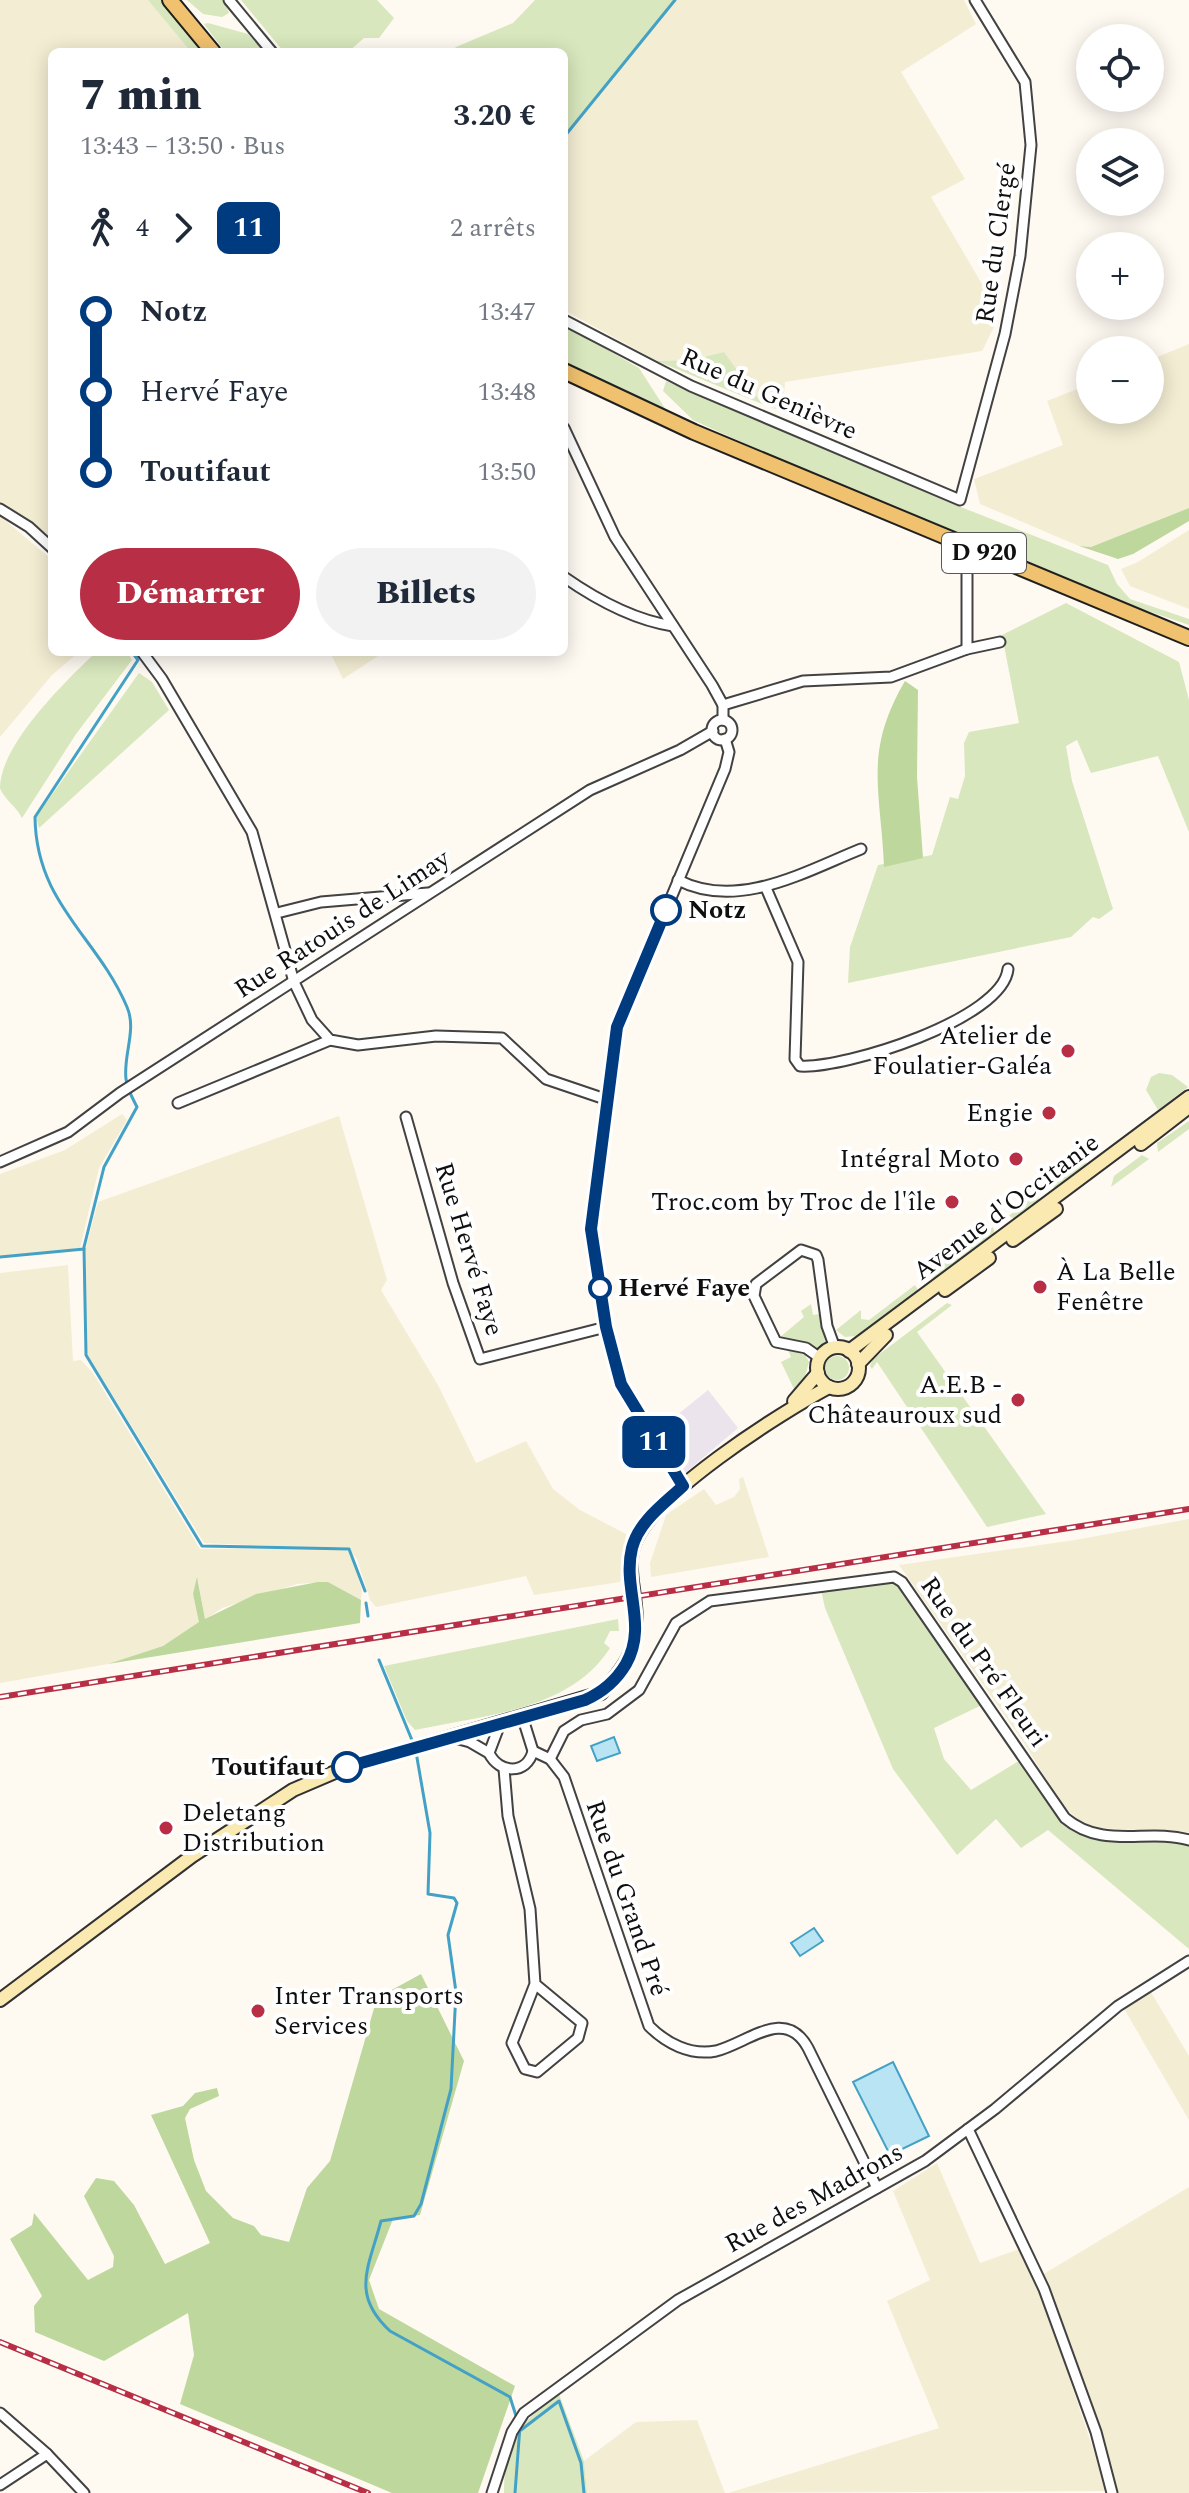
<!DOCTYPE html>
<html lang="fr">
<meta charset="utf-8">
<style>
:root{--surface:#fff;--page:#f2f2f3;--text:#1f2937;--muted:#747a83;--accent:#b72e45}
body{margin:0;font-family:Spectral,serif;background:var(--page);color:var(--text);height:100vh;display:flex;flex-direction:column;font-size:30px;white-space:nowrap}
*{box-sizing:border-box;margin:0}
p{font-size:26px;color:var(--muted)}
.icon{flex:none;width:44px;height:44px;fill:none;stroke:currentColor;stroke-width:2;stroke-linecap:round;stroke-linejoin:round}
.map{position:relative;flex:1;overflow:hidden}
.side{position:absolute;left:48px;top:48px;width:520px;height:608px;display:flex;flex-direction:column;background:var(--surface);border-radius:12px;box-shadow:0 4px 20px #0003}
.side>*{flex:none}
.badge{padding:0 16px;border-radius:12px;font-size:28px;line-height:52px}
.controls{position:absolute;left:1076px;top:24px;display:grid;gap:16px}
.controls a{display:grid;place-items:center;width:88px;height:88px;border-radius:50%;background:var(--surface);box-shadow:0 4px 20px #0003;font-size:40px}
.map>.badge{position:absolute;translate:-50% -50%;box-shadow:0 0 0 4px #fff}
.legs{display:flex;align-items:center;gap:12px;height:88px;padding:0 32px;font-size:26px}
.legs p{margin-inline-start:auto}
.summary{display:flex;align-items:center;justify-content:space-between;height:136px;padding:0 32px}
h1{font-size:44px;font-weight:800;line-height:60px}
.primary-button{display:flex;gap:16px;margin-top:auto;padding:16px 32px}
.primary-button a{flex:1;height:92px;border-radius:48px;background:var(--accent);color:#fff;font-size:32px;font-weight:800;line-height:92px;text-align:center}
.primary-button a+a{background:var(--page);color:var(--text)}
ul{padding:0 32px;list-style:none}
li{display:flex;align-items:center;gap:28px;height:80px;font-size:30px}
li i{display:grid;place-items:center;width:12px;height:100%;margin:0 10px;background:currentColor}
li i::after{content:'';width:20px;height:20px;margin:-10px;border:6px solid;border-radius:50%;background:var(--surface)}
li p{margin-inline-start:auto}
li:first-child i{background:linear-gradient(#0000 50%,currentColor 0)}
li:last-child i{background:linear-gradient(currentColor 50%,#0000 0)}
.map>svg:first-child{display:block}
</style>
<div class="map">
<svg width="1189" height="2493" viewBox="0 0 1189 2493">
<rect width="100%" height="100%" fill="#fefaf2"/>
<polygon fill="#ebe4ed" points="708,1390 738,1428 684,1474 656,1432"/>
<g fill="#f3edd3">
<polygon points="0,0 148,0 191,52 52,52 52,544 30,521 0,503"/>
<polygon points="675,0 964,0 976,24 901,72 965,179 931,197 996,308 995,325 982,351 785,382 783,412 762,404 724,352 691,360 657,361 564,310 564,139"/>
<polygon points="1189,344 1189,508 1091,547 1079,546 980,504 974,479 1063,445 1047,401 1090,384 1090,410 1150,410 1150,360"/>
<polygon points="0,516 52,560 52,652 79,652 52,675 0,737"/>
<polygon points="1189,530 1189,609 1130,586 1121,569 1138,562"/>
<polygon points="330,652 384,652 343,679"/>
<polygon points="122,1114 127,1120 99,1168 80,1248 0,1256 0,1174 65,1150"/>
<polygon points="339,1116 387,1280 381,1290 438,1385 476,1463 526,1441 553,1489 580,1510 626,1534 620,1582 534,1595 526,1576 376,1607 370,1600 357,1559 348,1548 335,1547 348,1551 353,1561 362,1590 361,1600 328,1582 297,1584 222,1608 205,1620 198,1580 193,1594 200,1622 163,1646 108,1664 0,1683 0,1273 68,1265 73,1361 81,1360 93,1373 200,1549 323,1548 204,1543 87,1354 86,1247 98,1202"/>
<polygon points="743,1477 769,1557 651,1577 650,1563 666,1515 704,1489 716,1505 734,1497 740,1489 739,1479"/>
<polygon points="1189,1519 1189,1832 1096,1828 1076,1818 1059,1800 1024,1743 899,1565 1075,1540"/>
<polygon points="1149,1989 1189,2056 1189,2120 1123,2007"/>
<polygon points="937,2163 980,2263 1022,2248 1036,2278 1107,2491 728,2493 939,2428 887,2301 930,2280 893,2191"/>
<polygon points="1189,2187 1189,2493 1118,2493 1096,2421 1042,2275"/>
<polygon points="697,2420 725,2493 587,2493 584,2461 636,2422"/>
</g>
<g fill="#d8e7bd">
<polygon points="148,0 162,0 205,52 191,52"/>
<polygon points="187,0 223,0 229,13 222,17 203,14"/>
<polygon points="241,0 377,0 394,18 379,38 364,38 348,52 284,52"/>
<polygon points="535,0 675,0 564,139 564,52 451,52 456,47 513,23"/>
<polygon points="208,23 248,34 266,52 225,52 204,24"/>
<polygon points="564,325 639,368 666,410 664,412 564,363"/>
<polygon points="724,352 762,404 657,361 691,360"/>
<polygon points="666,381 943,500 1108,565 1117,584 1130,599 1189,619 1189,625 1116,600 833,484 693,420 663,391"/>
<polygon points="1066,603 1179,662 1189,700 1189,832 1158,756 1091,773 1077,740 1066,746 1072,781 1113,909 1099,919 1093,917 1071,937 848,983 850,947 878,865 932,855 950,797 958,799 965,776 964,743 969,732 1019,723 1002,635"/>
<path d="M96 652H127L132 660 76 734 22 818C17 807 3 798 0 788 0 744 67 680 96 652Z"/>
<polygon points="139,673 152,682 169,710 39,828 36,817"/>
<polygon points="1159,1073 1172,1075 1188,1087 1158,1110 1146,1090 1151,1077"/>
<polygon points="1189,1121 1189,1129 1158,1152 1157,1143"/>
<polygon points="1142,1155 1149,1159 1111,1187 1114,1176"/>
<polygon points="1084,1158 1086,1164 1055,1188 1049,1184"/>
<polygon points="1038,1191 1039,1201 1015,1219 1009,1216 1029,1197 1027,1194"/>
<polygon points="993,1227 995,1234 934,1280 930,1274"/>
<polygon points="915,1285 919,1292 856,1336 845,1337 836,1330 861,1310 861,1319 869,1320"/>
<polygon points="947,1303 952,1305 917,1332 1046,1514 987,1527 877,1362 872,1369 870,1366 873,1359"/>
<polygon points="811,1304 813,1315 820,1314 825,1342 814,1350 781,1340 779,1338 804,1317 801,1311"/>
<polygon points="788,1350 805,1355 809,1362 804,1380 794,1389 781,1362 791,1357"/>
<circle cx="837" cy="1368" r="12"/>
<path d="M887 1581 901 1587 984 1704 934 1728 944 1759 971 1790 1022 1759C1085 1866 1086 1826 1189 1844V1949L1048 1830 1021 1848 996 1819 957 1855 893 1769 825 1608 821 1590Z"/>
<path d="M618 1619 619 1631H610L604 1643 610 1648C570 1711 483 1715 415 1730L407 1721 384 1666Z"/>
<path d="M559 2394 584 2461 587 2493H504C504 2440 518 2424 559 2394Z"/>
</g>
<g fill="#bed79d">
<polygon points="1189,508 1189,521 1133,554 1118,559 1079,546 1091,547"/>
<path d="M905 681 918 690 917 777 923 858 884 867C881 790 863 753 905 681Z"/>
<polygon points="197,1577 205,1619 256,1594 318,1582 328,1582 361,1600 360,1623 108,1664 163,1646 199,1622 193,1594"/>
<polygon points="421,1974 464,2061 420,2215 393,2219 369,2280 379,2309 515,2386 478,2493 392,2493 180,2404 194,2355 188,2313 104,2361 35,2332 34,2306 42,2296 10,2239 32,2225 34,2213 88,2280 113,2267 114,2256 84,2196 96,2178 114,2181 134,2205 165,2264 210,2243 151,2115 183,2106 195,2093 217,2088 219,2096 190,2109 185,2118 194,2160 206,2191 233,2218 254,2226 261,2235 289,2242 307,2188 330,2161 377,1998"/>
</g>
<g fill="#b9e4f3" stroke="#44a1c6" stroke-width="2">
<polygon points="614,1737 620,1753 597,1761 591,1746"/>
<polygon points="814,1928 823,1941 800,1956 791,1943"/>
<polygon points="893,2062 929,2136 890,2155 853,2082"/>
</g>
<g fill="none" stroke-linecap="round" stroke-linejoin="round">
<g stroke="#44a1c6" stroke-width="3">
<polyline points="564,137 675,0"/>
<path d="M132 652 138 660 35 817C36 904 97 936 127 1007 137 1030 123 1055 126 1079 127 1089 133 1099 137 1107L104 1167 84 1247 86 1355 202 1546 349 1549 365 1591"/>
<polyline points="0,1257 84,1249"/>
<polyline points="366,1603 368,1616"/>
<polyline points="379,1660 414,1745"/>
<path d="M416 1752 430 1833 428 1894 454 1898 457 1903 448 1935 456 1992 451 2089 421 2204 414 2216 381 2221C369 2267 350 2294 390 2331L510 2397 517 2419"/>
<polyline points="521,2430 559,2401 581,2463 584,2493"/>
<polyline points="515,2493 520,2426"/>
</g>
<defs>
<g id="minor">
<polyline points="229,0 272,52"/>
<polyline points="564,320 691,386 960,500 1005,334 1020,256 1031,145 1025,82 975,0"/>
<polyline points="564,428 615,537 712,685 723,705 723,720"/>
<polyline points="0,509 29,527 52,548"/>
<path d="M564 577C597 600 633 620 673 626"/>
<polyline points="967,649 967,572"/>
<polyline points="142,652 162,679 252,832 294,982 312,1020 330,1040 358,1045 436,1036 502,1038 546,1079 608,1100"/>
<polyline points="723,705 803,681 891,677 967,649 1000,642"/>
<circle cx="722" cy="730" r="10"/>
<path d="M678 880C738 911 806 871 861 849"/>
<path d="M766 888 798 962 795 1059 800 1066C845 1069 1003 1019 1008 969"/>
<polyline points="277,913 321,902 428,893"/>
<polyline points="178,1103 330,1040"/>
<polyline points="406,1117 453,1283 480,1359 606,1327"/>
<polyline points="0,1162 68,1132 120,1093 590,790 680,750 713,731"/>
<polyline points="820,1358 806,1348 776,1342 754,1296 756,1284 801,1250 816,1255 818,1260 827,1326 835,1348"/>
<polyline points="683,1486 621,1384 606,1327 591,1229 617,1027 725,769 729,752 725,739"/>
<path d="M500 1724 489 1753C499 1774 527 1775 533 1751L523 1719"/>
<polyline points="451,1737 470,1742 489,1753"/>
<path d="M533 1751 550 1759 564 1777 649 2026C666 2043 690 2056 716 2051 748 2043 785 2006 808 2048L877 2188"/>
<path d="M550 1759 564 1731 581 1720 607 1714 639 1690 676 1623 710 1601 894 1577 902 1582 1065 1818C1103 1850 1147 1828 1189 1840"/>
<polyline points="504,1769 508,1816 530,1909 535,1984 512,2043 525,2069 537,2072 578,2038 582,2023 535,1984"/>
<polyline points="968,2129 1044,2289 1096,2432 1112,2493"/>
<polyline points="0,2413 47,2454 84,2493"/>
<polyline points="0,2485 47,2454"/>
<polyline points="492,2493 512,2432 524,2413 678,2300 925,2161 995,2109 1118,2006 1189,1961"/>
</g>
<g id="secondary">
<polyline points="1141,1144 1189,1107"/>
<polyline points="1013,1240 1056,1209"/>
<polyline points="945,1290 989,1258"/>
<circle cx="838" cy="1368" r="21"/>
<polyline points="849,1351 1189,1097"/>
<polyline points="858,1364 886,1335"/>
<polyline points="794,1401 818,1373"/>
<path d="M0 2000 192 1856 293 1790 342 1769 601 1693C636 1658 640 1638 633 1589 631 1576 629 1560 633 1547 647 1497 782 1412 829 1387"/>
</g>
<g id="primary">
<polyline points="170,0 213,52"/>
<polyline points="564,371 694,432 1189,638"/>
</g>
</defs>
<use href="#minor" stroke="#424242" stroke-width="13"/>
<use href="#secondary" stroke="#313131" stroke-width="16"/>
<use href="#primary" stroke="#202020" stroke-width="18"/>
<use href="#minor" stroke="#fff" stroke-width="9"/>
<use href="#secondary" stroke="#faeab1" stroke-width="12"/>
<use href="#primary" stroke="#f0c270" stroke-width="14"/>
<defs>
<g id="rail">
<polyline points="0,1697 1189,1509"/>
<polyline points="0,2342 368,2493"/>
</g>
</defs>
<use href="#rail" stroke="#b72e45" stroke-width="6"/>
<use href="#rail" stroke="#fff" stroke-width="3" stroke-dasharray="9" stroke-linecap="butt"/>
</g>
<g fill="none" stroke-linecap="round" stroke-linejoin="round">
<defs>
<path id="line-1" d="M347 1767 585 1700C603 1692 616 1681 626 1664 648 1625 622 1588 632 1548 639 1521 664 1504 683 1486L621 1384 606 1327 591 1229 617 1027 666 910"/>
</defs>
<use href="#line-1" stroke="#fff" stroke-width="18"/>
<use href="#line-1" stroke="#003b80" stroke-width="12"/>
</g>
<g fill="#fff" stroke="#003b80" stroke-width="4">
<circle cx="666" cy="910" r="14"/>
<circle cx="600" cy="1288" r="10"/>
<circle cx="347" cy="1767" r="14"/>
</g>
<g fill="#b72e45" stroke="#fff" stroke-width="3">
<circle cx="1068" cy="1051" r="8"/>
<circle cx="1049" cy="1113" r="8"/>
<circle cx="1016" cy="1159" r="8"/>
<circle cx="952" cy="1202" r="8"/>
<circle cx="1040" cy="1287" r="8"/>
<circle cx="1018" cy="1400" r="8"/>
<circle cx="166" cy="1828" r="8"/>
<circle cx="258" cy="2011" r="8"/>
</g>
<g text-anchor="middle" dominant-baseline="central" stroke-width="8" stroke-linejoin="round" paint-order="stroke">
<rect fill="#fff" stroke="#575757" stroke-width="2" x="942" y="533" width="84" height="40" rx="6"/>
<g font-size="24" font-weight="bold" fill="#0f0f0f">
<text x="984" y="553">D 920</text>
</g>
<g font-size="26" fill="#0f0f0f" stroke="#fff">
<text transform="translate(996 243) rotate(-82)">Rue du Clergé</text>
<text transform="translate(769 394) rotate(24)">Rue du Genièvre</text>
<text transform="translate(342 924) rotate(-33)">Rue Ratouis de Limay</text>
<text transform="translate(1006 1207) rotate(-37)">Avenue d'Occitanie</text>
<text transform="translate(469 1249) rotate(73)">Rue Hervé Faye</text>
<text transform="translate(984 1662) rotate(55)">Rue du Pré Fleuri</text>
<text transform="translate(627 1898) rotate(71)">Rue du Grand Pré</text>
<text transform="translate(814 2198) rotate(-29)">Rue des Madrons</text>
</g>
<g font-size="26" font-weight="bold" fill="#0f0f0f" stroke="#fff" text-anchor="start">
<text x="688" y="910">Notz</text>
<text x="618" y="1288">Hervé Faye</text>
<text x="325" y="1767" text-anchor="end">Toutifaut</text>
</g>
<g font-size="26" fill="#0f0f0f" stroke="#fff" text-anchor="end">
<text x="1052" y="1036">Atelier de<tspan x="1052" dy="30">Foulatier-Galéa</tspan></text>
<text x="1033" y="1113">Engie</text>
<text x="1000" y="1159">Intégral Moto</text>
<text x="936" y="1202">Troc.com by Troc de l'île</text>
<text x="1056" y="1272" text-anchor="start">À La Belle<tspan x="1056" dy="30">Fenêtre</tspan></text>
<text x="1002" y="1385">A.E.B -<tspan x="1002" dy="30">Châteauroux sud</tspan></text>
<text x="182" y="1813" text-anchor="start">Deletang<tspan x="182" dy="30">Distribution</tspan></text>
<text x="274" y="1996" text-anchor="start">Inter Transports<tspan x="274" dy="30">Services</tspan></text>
</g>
</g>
</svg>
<div class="controls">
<a><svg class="icon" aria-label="locate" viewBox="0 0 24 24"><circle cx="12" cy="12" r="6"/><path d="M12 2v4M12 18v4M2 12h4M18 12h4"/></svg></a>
<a><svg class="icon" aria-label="layers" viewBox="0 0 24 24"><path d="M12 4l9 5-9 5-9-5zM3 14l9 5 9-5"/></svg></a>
<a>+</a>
<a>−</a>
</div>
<b class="badge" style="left:654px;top:1442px;background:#003b80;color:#fff">11</b>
<section class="side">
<div class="summary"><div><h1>7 min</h1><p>13:43 – 13:50 · Bus</p></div><b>3.20 €</b></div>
<div class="legs"><svg class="icon" aria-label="walk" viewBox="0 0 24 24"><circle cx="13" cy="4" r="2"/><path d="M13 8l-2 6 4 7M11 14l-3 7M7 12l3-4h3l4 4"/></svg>4<svg class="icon" aria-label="forward" viewBox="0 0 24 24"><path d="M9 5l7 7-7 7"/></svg><b class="badge" style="background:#003b80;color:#fff">11</b><p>2 arrêts</p></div>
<ul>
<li><i style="color:#003b80"></i><b>Notz</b><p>13:47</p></li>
<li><i style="color:#003b80"></i><span>Hervé Faye</span><p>13:48</p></li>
<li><i style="color:#003b80"></i><b>Toutifaut</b><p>13:50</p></li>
</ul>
<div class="primary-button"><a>Démarrer</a><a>Billets</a></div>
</section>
</div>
